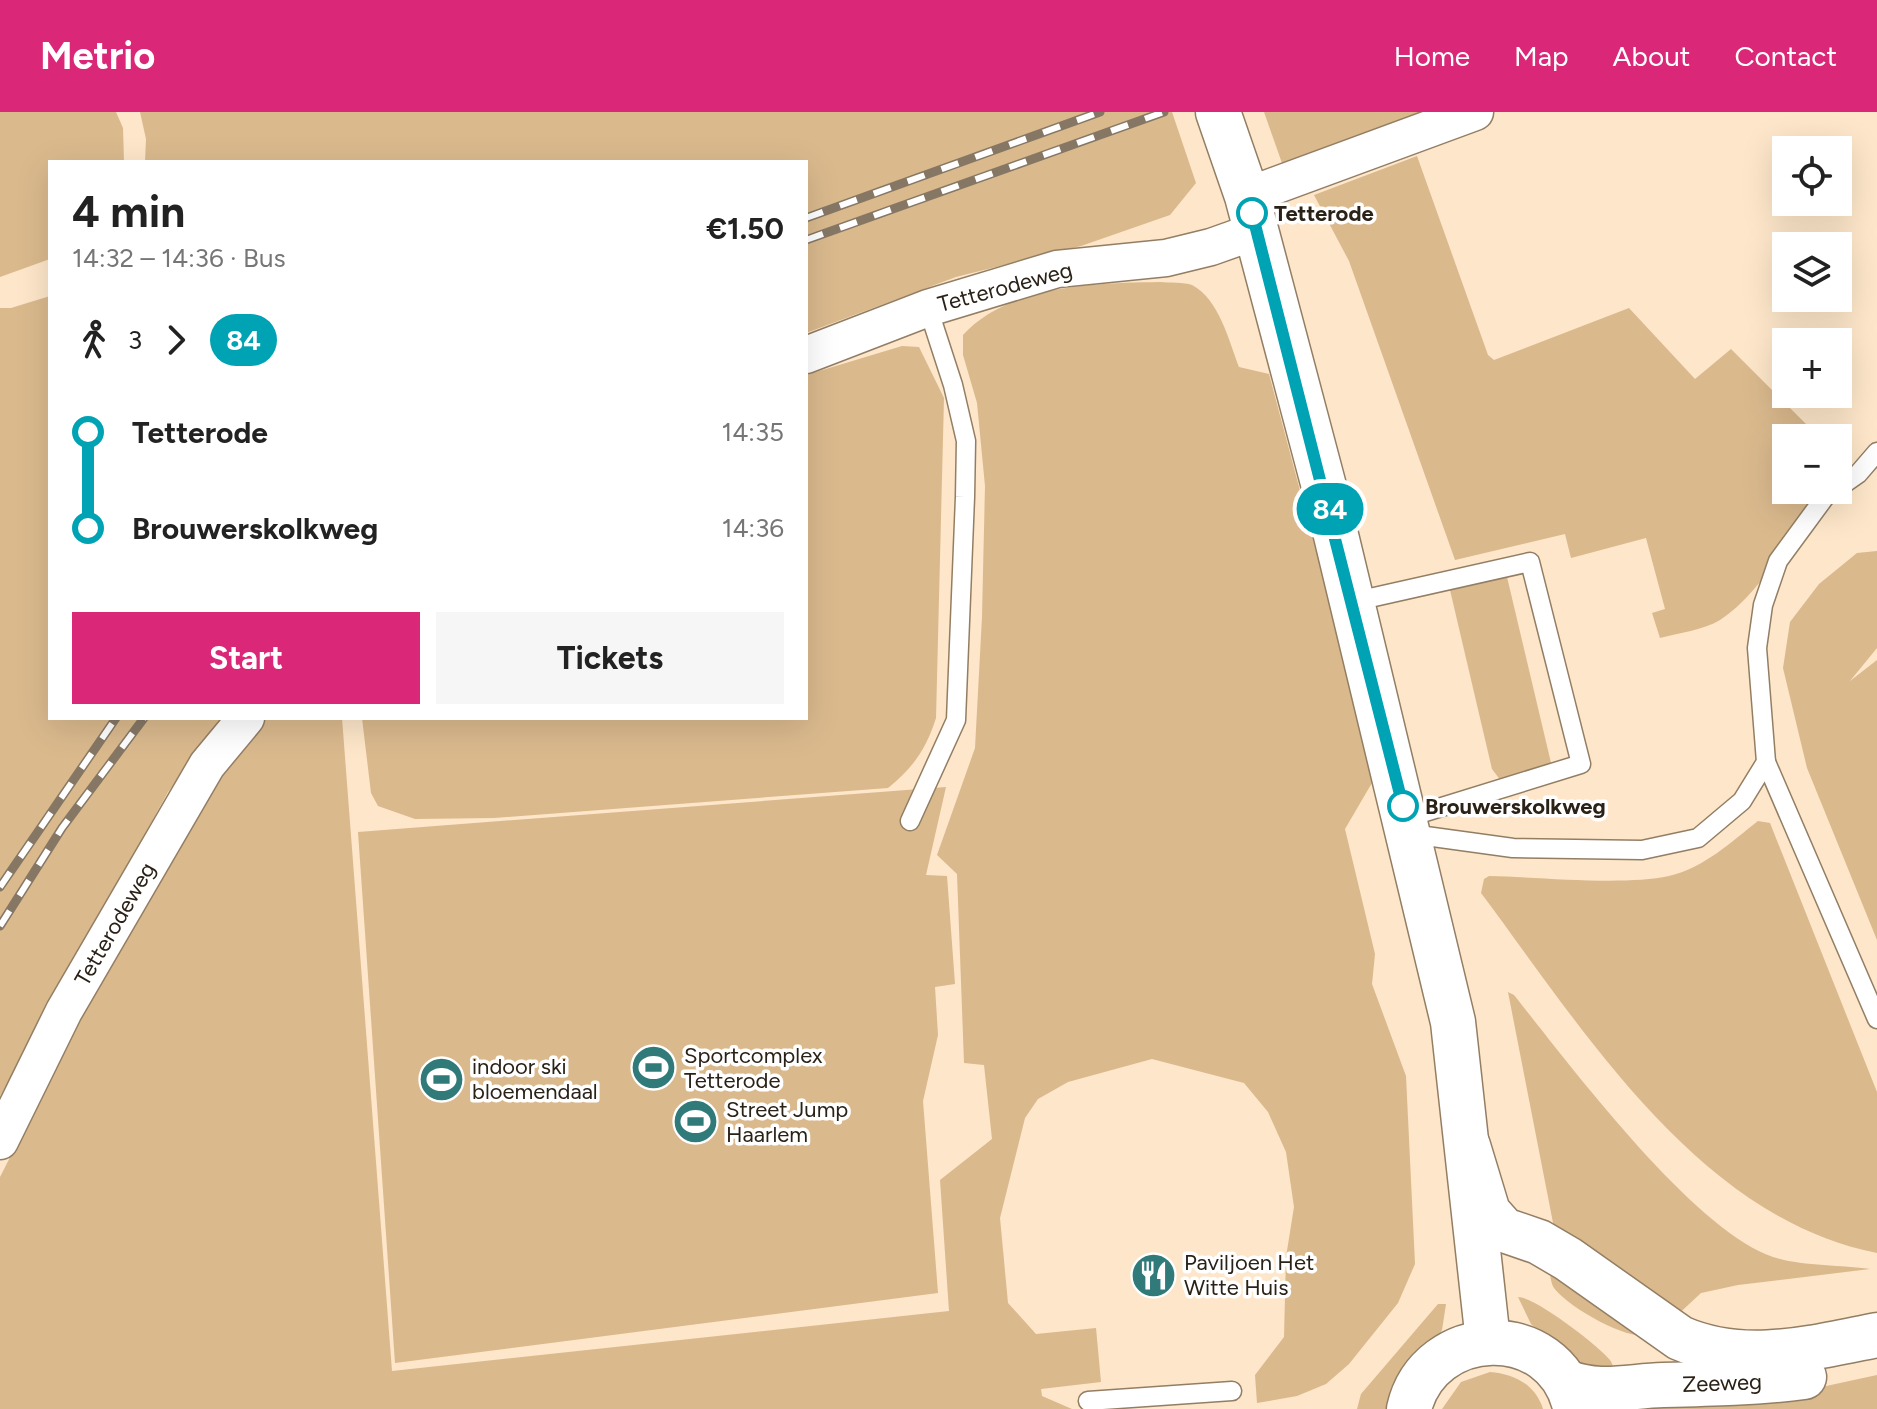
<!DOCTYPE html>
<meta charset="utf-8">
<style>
:root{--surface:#fff;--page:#f6f6f6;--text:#222;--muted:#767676;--accent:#db2777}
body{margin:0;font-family:Figtree,sans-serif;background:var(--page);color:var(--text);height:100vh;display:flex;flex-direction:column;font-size:30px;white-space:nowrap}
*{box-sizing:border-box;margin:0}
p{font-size:26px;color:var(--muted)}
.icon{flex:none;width:44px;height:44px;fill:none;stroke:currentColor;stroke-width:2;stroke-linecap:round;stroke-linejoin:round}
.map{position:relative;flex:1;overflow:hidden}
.sheet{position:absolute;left:48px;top:48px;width:760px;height:560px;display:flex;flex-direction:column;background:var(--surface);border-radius:0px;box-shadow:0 8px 32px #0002}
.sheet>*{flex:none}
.badge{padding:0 16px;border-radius:26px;font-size:28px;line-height:52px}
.fabs{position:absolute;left:1772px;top:24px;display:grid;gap:16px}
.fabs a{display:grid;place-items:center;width:80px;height:80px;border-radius:0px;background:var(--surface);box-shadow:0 8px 32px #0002;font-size:40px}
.map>.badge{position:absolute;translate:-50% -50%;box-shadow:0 0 0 4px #fff}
.legs{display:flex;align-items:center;gap:12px;height:88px;padding:0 24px;font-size:26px}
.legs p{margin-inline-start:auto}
.head{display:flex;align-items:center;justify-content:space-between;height:136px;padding:0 24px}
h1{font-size:44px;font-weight:700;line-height:60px}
.action{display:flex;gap:16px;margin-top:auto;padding:16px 24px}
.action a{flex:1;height:92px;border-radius:0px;background:var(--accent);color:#fff;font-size:32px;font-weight:700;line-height:92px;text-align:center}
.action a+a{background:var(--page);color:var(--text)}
ul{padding:0 24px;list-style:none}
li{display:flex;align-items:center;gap:28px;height:96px;font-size:30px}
li i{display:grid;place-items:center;width:12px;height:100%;margin:0 10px;background:currentColor}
li i::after{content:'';width:20px;height:20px;margin:-10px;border:6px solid;border-radius:50%;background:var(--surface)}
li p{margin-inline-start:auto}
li:first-child i{background:linear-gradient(#0000 50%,currentColor 0)}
li:last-child i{background:linear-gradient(currentColor 50%,#0000 0)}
header{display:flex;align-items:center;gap:48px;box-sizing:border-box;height:112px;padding:0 40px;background:var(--accent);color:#fff}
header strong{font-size:38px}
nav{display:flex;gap:44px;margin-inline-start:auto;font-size:28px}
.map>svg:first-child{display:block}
</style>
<header>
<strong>Metrio</strong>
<nav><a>Home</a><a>Map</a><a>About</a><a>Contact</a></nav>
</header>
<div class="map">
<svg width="1877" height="1297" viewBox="0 0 1877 1297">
<rect width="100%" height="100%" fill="#fde6c9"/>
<g fill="#dab98d">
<polygon points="0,0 116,0 123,16 124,50 50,50 50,147 0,165"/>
<polygon points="140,0 1172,0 1196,71 1170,103 1081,134 956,165 806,221 806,50 145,50 146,27"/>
<polygon points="1264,0 1436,0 1283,54"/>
<path d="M1417 44 1488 243 1494 248 1629 196 1695 267 1731 237 1820 326H1786V378H1818C1796 418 1760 483 1720 508 1704 518 1678 521 1660 526L1652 501 1665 497 1646 426 1571 446 1565 422 1455 448 1349 149 1314 83Z"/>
<path d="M1160 170C1169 171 1184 170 1192 173 1219 187 1229 229 1239 255L1269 262 1376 664 1345 717 1375 842 1372 872 1406 964 1415 1152 1398 1191 1349 1252 1326 1272 1297 1284 1257 1291 1255 1263 1284 1225 1286 1145 1294 1095 1286 1040 1268 1000 1244 971 1152 947 1068 970 1038 987 1025 1006 1000 1106 1008 1191 1036 1222 1096 1216 1101 1270 1041 1277 1042 1284 1072 1297H0V1065L125 820 200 692 265 606H342L392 1259 949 1199 940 1068 992 1027 984 953 964 951 957 762 937 743 975 636 982 505 985 374 977 291 963 243V223C1008 173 1096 171 1160 170Z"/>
<polygon points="50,184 50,606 223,606 168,680 0,984 0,196 11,196"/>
<path d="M902 234 919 235 944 286 936 606C926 637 914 655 888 676L494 706 415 707 378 694 371 681 362 606H806V263Z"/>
<polygon points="1877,439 1877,536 1850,569 1877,548 1877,828 1807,656 1783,556 1790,510 1819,472 1857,441"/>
<polygon points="1507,465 1552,655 1501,669 1492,657 1450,478"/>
<polygon points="946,675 926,763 947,764 955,872 935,875 938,923 923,989 938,1181 395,1251 358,720"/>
<path d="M1758 709 1770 711 1877 980V1141C1698 1106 1583 917 1481 781L1484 767 1489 764C1539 765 1623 774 1669 764 1704 756 1731 730 1758 709Z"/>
<path d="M1508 880 1514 883C1569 952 1693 1118 1773 1145 1799 1154 1841 1153 1870 1157L1738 1173 1701 1181 1672 1208 1555 1121Z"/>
<path d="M1549 1151 1648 1223C1627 1229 1567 1194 1554 1176 1550 1170 1550 1159 1549 1151Z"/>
<path d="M1518 1185C1535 1185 1598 1233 1610 1248 1614 1254 1614 1260 1615 1266L1580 1257 1531 1212Z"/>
<polygon points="1438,1192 1446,1192 1442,1218 1387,1297 1357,1297 1361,1282"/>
<path d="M1490 1260C1514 1262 1535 1272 1543 1297H1442L1461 1270Z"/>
<polygon points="1877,1263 1877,1297 1653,1297 1652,1286 1817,1276"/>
</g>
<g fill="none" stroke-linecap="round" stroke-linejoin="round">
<defs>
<g id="lane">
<polyline points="1838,376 1858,362 1877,340"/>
<polyline points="1352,490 1530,450 1581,652 1406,706"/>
<polyline points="1766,650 1877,907"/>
<polyline points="910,709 956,608 965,385 966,329 953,273 928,196"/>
<polyline points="1411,722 1513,736 1642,738 1698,726 1742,689 1766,650 1757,536 1763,493 1778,449 1825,385 1835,378"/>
<polyline points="1088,1289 1232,1279"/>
</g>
<g id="street">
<polyline points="1247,84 1475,0"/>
<polyline points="806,243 928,196 1057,157 1166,146 1211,135 1256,119"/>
<polyline points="0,1029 64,899 207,653 246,606"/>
</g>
<polyline id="secondary" points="1218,0 1247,84 1327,386 1453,910 1488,1229"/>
<g id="primary">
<path d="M1468 1034 1488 1100 1504 1118 1539 1130 1568 1147 1680 1226C1745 1254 1810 1236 1877 1223"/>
<path d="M1566 1270C1600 1283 1628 1274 1663 1273 1711 1272 1757 1271 1804 1265"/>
<path d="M1409 1297C1429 1211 1555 1207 1575 1295"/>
</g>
</defs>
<use href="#lane" stroke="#937e64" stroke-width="21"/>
<use href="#street" stroke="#937e64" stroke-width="39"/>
<use href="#secondary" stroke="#937e64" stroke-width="47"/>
<use href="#primary" stroke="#937e64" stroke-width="47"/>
<use href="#lane" stroke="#fff" stroke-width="18"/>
<use href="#street" stroke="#fff" stroke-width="36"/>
<use href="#secondary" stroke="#fff" stroke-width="44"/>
<use href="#primary" stroke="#fff" stroke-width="44"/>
<defs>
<g id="rail">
<polyline points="806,106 1100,0"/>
<polyline points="806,128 1164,0"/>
<polyline points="0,775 116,606"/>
<polyline points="0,814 62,716 144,606"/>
</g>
</defs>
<use href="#rail" stroke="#867765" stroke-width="9"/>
<use href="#rail" stroke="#fff" stroke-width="6" stroke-dasharray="18" stroke-linecap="butt"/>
</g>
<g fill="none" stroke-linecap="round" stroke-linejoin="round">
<defs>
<polyline id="line-1" points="1252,101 1403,694"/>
</defs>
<use href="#line-1" stroke="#fff" stroke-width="18"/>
<use href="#line-1" stroke="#00a3b4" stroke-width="12"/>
</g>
<defs>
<symbol id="stadium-disc" viewBox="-11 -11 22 22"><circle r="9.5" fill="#317a7a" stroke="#fff"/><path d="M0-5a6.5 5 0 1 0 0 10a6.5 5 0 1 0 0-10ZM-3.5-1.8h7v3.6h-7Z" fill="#fff"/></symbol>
<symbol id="restaurant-disc" viewBox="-11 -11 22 22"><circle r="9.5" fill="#317a7a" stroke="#fff"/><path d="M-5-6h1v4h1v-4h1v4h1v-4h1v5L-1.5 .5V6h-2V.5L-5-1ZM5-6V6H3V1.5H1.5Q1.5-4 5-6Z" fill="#fff"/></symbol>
</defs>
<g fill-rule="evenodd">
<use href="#stadium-disc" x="628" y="930" width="51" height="51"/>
<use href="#stadium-disc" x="416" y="942" width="51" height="51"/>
<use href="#stadium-disc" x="670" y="984" width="51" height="51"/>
<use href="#restaurant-disc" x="1128" y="1138" width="51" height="51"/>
</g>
<g fill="#fff" stroke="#00a3b4" stroke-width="4">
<circle cx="1252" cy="101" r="14"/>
<circle cx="1403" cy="694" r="14"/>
</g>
<g text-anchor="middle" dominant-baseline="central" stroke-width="7" stroke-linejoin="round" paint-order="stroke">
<g font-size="22" font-weight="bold" fill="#2a2117" stroke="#fff" text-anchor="start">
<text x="1274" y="101">Tetterode</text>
<text x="1425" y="694">Brouwerskolkweg</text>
</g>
<g font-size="22" fill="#2a2117" stroke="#fff">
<text transform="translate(1005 175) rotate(-15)">Tetterodeweg</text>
<text transform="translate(115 812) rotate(-60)">Tetterodeweg</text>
<text transform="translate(1722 1271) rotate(-2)">Zeeweg</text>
</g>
<g font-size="22" fill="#2a2117" stroke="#fff" text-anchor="start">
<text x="684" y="943">Sportcomplex<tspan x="684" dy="25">Tetterode</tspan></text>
<text x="472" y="954">indoor ski<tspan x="472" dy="25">bloemendaal</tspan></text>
<text x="726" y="997">Street Jump<tspan x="726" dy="25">Haarlem</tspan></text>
<text x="1184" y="1150">Paviljoen Het<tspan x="1184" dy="25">Witte Huis</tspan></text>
</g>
</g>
</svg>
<div class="fabs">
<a><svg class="icon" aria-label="locate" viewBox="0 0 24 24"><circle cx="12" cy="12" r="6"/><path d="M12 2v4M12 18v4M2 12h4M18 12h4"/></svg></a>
<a><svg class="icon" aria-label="layers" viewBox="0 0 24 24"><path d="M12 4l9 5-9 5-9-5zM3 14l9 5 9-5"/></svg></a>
<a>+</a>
<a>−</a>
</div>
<b class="badge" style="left:1330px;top:397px;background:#00a3b4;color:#fff">84</b>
<section class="sheet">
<div class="head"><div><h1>4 min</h1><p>14:32 – 14:36 · Bus</p></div><b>€1.50</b></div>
<div class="legs"><svg class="icon" aria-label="walk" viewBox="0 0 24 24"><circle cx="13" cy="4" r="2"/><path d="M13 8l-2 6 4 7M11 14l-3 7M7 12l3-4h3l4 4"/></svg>3<svg class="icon" aria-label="forward" viewBox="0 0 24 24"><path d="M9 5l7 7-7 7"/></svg><b class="badge" style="background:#00a3b4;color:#fff">84</b></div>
<ul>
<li><i style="color:#00a3b4"></i><b>Tetterode</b><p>14:35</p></li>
<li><i style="color:#00a3b4"></i><b>Brouwerskolkweg</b><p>14:36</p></li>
</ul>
<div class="action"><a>Start</a><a>Tickets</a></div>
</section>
</div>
